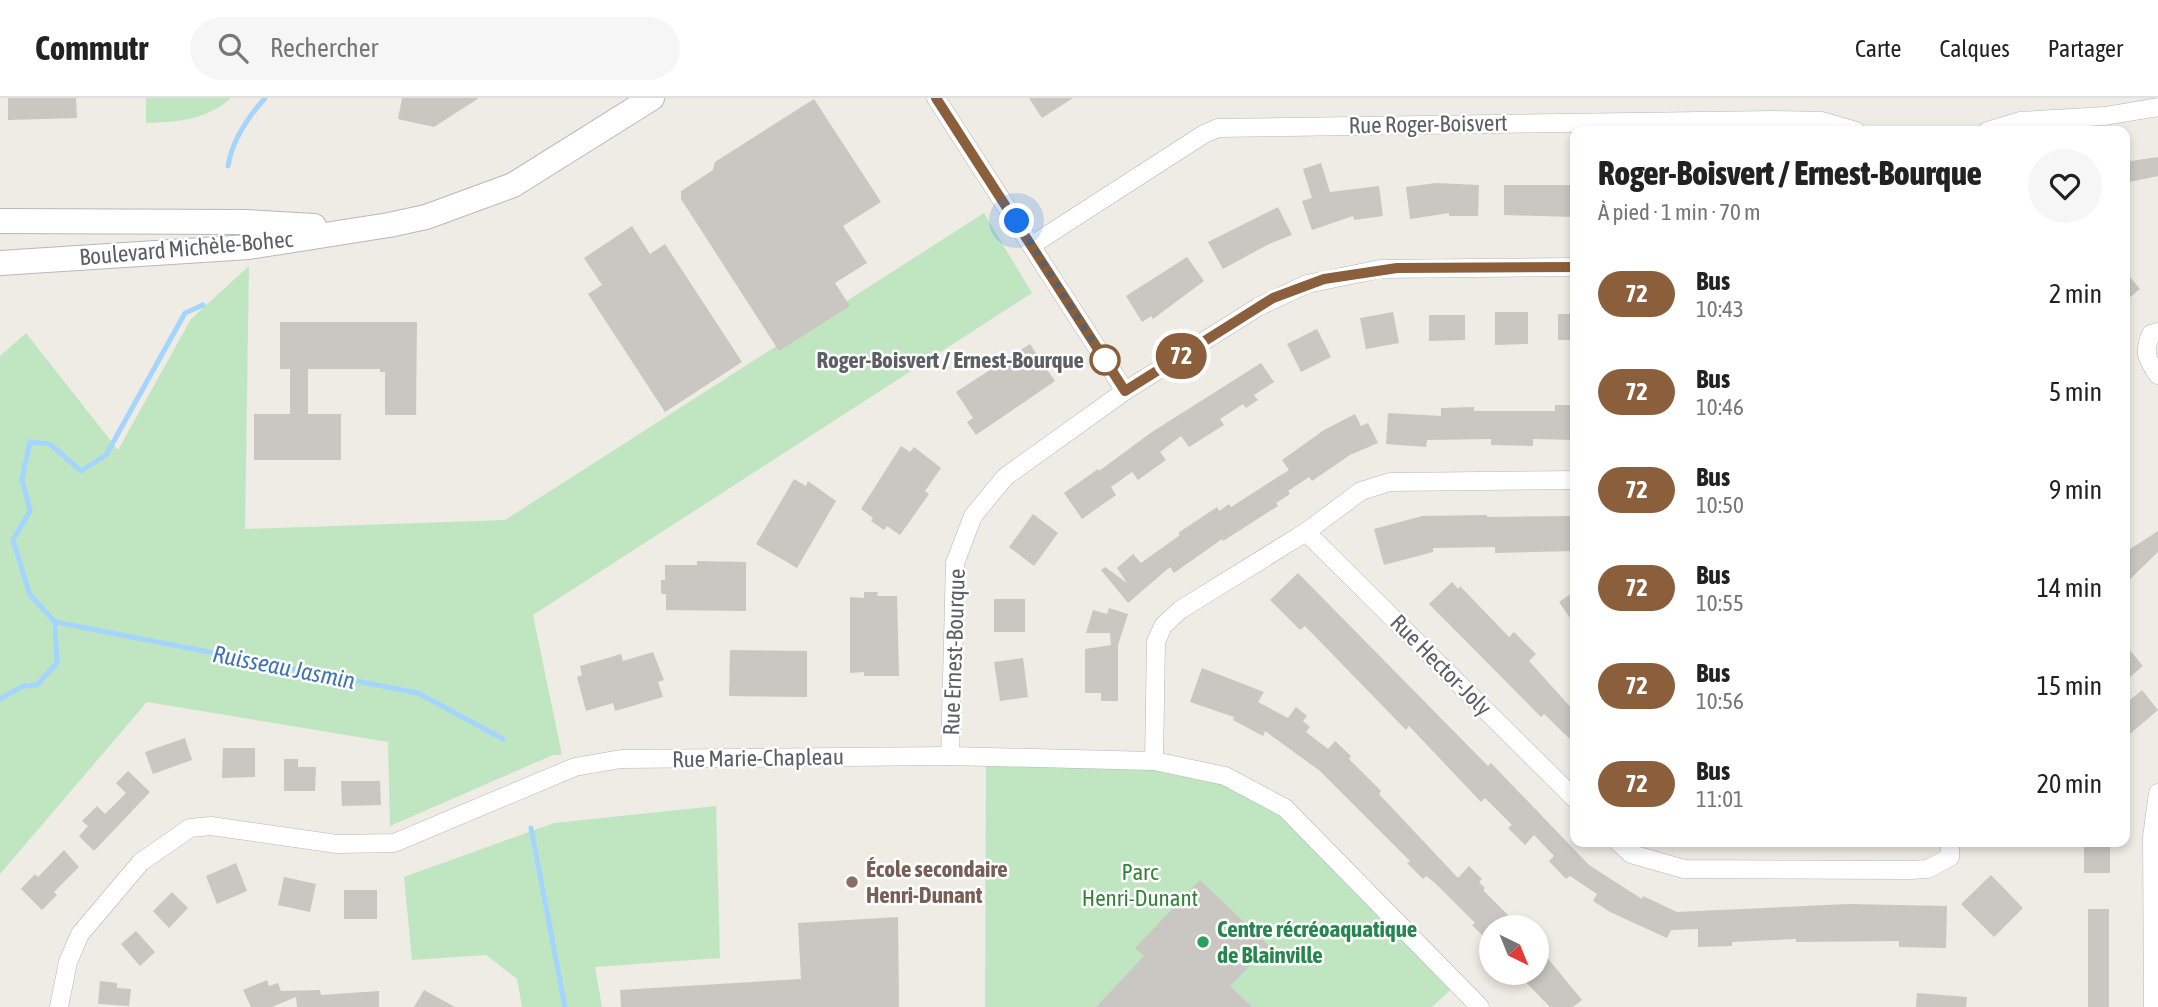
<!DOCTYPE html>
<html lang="fr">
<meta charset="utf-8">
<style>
:root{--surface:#fff;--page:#f6f6f6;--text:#222;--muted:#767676;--line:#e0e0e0}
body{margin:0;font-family:"Asap Condensed",sans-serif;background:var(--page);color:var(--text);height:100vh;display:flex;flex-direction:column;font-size:26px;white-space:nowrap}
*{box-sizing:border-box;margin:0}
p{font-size:23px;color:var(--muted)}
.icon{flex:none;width:38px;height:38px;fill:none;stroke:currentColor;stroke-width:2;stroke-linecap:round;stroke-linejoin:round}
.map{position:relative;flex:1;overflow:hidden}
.drawer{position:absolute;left:1570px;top:28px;width:560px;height:721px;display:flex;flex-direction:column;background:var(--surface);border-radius:14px;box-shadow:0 4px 10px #0003}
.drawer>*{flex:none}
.badge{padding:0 14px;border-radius:23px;font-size:24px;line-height:46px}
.needle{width:46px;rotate:137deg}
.buttons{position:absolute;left:1479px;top:817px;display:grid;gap:14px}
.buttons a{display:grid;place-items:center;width:70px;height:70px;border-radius:50%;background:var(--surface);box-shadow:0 4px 10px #0003;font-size:35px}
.you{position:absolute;width:35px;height:35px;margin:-18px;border:5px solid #fff;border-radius:50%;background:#1a73e8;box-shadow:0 0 0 10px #1a73e833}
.map>.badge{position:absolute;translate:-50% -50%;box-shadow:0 0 0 4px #fff}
.round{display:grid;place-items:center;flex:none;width:74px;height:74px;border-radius:37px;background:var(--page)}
.head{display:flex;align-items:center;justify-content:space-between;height:119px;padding:0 28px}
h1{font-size:33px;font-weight:800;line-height:52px}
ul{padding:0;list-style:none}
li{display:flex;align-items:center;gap:21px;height:98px;padding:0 28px}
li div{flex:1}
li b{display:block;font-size:26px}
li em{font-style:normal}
li .badge{min-width:77px;font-weight:700;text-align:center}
header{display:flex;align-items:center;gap:42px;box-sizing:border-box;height:98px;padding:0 35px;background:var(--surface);border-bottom:2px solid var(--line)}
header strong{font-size:33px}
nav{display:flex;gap:38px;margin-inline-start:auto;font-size:24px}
.search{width:490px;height:63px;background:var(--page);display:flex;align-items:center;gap:18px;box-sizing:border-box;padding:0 24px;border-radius:38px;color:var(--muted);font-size:26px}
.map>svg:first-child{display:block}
</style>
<header>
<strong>Commutr</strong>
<div class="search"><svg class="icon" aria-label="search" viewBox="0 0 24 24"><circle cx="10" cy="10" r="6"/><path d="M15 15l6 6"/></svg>Rechercher</div>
<nav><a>Carte</a><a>Calques</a><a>Partager</a></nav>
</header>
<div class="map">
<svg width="2158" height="909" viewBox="0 0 2158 909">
<rect width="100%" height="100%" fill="#eeece4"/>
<g fill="#c0e6c1">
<path d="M146 0H231C207 22 177 24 146 25Z"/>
<polygon points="984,115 1032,195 533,517 562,657 553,657 390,728 388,644 147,604 0,776 0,258 26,235 118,352 191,221 249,168 245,431 505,422"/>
<polygon points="986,664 1154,665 1220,680 1279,707 1456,887 1432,909 985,909"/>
<polygon points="716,708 720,860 595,869 602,909 522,909 517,881 486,857 412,862 404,779 554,725"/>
</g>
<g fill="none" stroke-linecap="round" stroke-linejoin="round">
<g stroke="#a3d5ff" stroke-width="5">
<path d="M228 68C232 43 248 19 265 0"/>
<polyline points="55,524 418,595 503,641"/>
<polyline points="0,601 23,588 37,587 57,565 55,524 30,497 13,442 30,413 22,381 30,344 50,346 81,373 106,357 185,215 203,207"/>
<polyline points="531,730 565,909"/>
</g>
</g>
<g fill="#cac6c1">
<polygon points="8,0 76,0 77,20 8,22"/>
<polygon points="402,0 479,0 434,29 398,21"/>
<polygon points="1029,0 1073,0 1042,20"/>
<polygon points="814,1 881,104 843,128 867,165 835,185 850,208 779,253 681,101 681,93 713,72 715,64"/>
<polygon points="2158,59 2158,78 2124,85 2124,64"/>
<polygon points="1321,65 1330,94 1379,88 1383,118 1354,122 1353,118 1312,132 1302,103 1312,100 1303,71"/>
<polygon points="1436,85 1479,87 1478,118 1449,118 1449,115 1410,121 1406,89"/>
<polygon points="1504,87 1575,87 1574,119 1504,117"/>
<polygon points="1278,109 1292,137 1269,146 1223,171 1208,144"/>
<polygon points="632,128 650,156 665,146 742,264 665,314 588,196 602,187 584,160"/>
<polygon points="1187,159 1204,183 1153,221 1151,218 1142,224 1126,198"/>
<polygon points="2124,172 2140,191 2124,204"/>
<polygon points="1393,214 1399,245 1366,251 1360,220"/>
<polygon points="1495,214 1528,214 1528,246 1495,247"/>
<rect x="1558" y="216" width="17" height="26"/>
<polygon points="1429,217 1465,217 1465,242 1429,243"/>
<polygon points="280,224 417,224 416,317 385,317 385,274 380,274 380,271 308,271 308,316 341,316 341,362 254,362 254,316 290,316 290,271 280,271"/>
<polygon points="1317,231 1331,259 1301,274 1287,246"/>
<polygon points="1030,246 1055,283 976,337 967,324 973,320 956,294"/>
<polygon points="1261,265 1274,284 1254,297 1258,302 1246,310 1243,306 1220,321 1224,327 1189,349 1181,338 1160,354 1166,362 1138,382 1132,374 1111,389 1116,397 1082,421 1064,395 1098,371 1099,373 1152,334"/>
<polygon points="1555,307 1575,307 1575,342 1533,341 1533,348 1491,347 1491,341 1427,342 1426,349 1386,346 1388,315 1441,318 1441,310 1474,309 1474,313 1555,313"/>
<polygon points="1355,316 1361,328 1368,325 1378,345 1350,357 1312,383 1309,379 1288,393 1290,396 1276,405 1278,408 1223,443 1222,441 1174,475 1170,469 1128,505 1101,472 1105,469 1127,485 1117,470 1133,456 1141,465 1180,437 1178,435 1217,409 1219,413 1229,406 1231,409 1289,372 1282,362 1324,332"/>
<polygon points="901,348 910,354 914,349 941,370 925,393 929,396 900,437 887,428 884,432 871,423 873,420 861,411"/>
<polygon points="794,381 806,388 808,383 836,403 797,470 756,446"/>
<polygon points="1033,416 1058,435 1034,468 1009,449"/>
<polygon points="1487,417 1487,419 1575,418 1575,453 1495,455 1495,449 1433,450 1433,454 1384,467 1374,431 1422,418"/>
<polygon points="2158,433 2158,454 2124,487 2124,455"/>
<polygon points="697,463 746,464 746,513 666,512 666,496 661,496 661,482 665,482 665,467 697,467"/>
<polygon points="1298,475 1488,668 1491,665 1589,767 1642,801 1643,798 1677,814 1849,806 1947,808 1946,850 1899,849 1899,843 1796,844 1796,841 1732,844 1732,848 1698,849 1698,831 1671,832 1667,840 1610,814 1593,803 1597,796 1570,778 1566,781 1549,763 1554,758 1534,737 1525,747 1508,730 1512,727 1485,700 1481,704 1409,628 1406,632 1305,528 1300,532 1270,502"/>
<polygon points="1452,484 1458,491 1460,488 1509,539 1514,534 1536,556 1529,563 1575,614 1575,646 1544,616 1541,619 1429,506"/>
<polygon points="1575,493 1575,527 1559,504"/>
<polygon points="864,494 878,494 877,498 897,498 899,578 864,578 864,574 850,575 850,499 864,500"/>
<rect x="994" y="501" width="31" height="33"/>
<polygon points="1109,510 1128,516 1118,547 1118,603 1101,603 1101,595 1085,595 1085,551 1111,547 1110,535 1086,535 1093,512 1107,516"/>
<polygon points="2124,545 2143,568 2124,584"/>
<polygon points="730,552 807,553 807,599 729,598"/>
<polygon points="653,554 664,582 658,584 663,599 615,613 613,605 586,613 577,579 582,577 580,568 621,556 623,563"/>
<polygon points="1023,560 1028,599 1000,603 994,564"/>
<polygon points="1202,570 1264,594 1258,604 1288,620 1296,609 1307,618 1303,623 1310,629 1306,634 1328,651 1335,643 1351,658 1349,661 1381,693 1379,696 1458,780 1469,768 1482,781 1479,784 1485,790 1483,792 1521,830 1491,830 1491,846 1472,827 1475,825 1435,785 1426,778 1423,781 1407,765 1410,763 1320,673 1265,633 1263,638 1233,622 1234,619 1190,604"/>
<polygon points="2142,592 2158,612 2124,641 2124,607"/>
<polygon points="185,640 192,662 153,676 145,654"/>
<polygon points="223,650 255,650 255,679 222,680"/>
<polygon points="284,661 298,661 298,669 316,669 315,693 284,693"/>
<polygon points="128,673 150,694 94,753 79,738 88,728 82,723 97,708 105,716 126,695 116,685"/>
<polygon points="341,683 380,683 381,707 342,708"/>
<rect x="2084" y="746" width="26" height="29"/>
<polygon points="64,752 79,769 54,794 57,797 42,812 21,791 35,776 38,779"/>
<polygon points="236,765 247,793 217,806 206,778"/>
<polygon points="1991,777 2023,810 1994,839 1961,806"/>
<polygon points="284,779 316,786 310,814 278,807"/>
<polygon points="1200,782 1269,848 1230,888 1252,909 1096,909 1144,858 1135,850"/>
<rect x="344" y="792" width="33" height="29"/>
<polygon points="172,794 188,810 169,830 153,813"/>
<rect x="2088" y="811" width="21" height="98"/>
<polygon points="898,819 899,909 621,909 620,892 801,881 798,825"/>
<polygon points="136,833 155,854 140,868 121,846"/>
<polygon points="1536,846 1582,902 1573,909 1550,909 1517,875 1536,875"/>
<polygon points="267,882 269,888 278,885 281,893 320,892 321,897 379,893 379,909 297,909 296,899 272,909 251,909 243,892"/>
<polygon points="100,883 117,885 117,890 131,891 129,908 98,906"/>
<polygon points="424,892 455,909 414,909"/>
<polygon points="1917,895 1967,899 1966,909 1916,909"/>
</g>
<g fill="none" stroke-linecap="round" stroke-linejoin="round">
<defs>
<g id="street">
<polyline points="936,0 1125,293"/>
<polyline points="1987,33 2020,23 2105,18 2158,9"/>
<polyline points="1032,147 1204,36 1218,30 1772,22 1821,23 1856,33"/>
<path d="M2158 234 2151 236C2143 254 2147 262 2158 277"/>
<polyline points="1306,434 1575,701"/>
<polyline points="950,658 955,465 973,418 1005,379 1125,293 1258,209 1307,186 1380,171 1575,169"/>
<polyline points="1154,663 1156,544 1163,528 1180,512 1306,434 1361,393 1390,384 1575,382"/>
<polyline points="1618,744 1631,756 1684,771 1910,772 1928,771 1950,759 1950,744"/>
<polyline points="59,909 68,864 80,836 141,764 190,730 211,728 337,746 394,745 575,669 621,661 950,658 1154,663 1225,678 1285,710 1480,909"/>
<polyline points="2153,909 2152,739 2158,695"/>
</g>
<g id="secondary">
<polyline points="0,123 246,124 314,128"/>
<polyline points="0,165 249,149 389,127 426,119 513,87 652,0"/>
</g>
</defs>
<use href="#street" stroke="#b4b6bb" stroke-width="19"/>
<use href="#secondary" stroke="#b5b8be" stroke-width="26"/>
<use href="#street" stroke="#fff" stroke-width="18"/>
<use href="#secondary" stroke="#fff" stroke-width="24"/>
</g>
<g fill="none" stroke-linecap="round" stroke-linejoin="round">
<defs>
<polyline id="line" points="936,0 1125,293 1273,200 1324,181 1397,170 1575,169"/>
</defs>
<use href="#line" stroke="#fff" stroke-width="16"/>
<use href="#line" stroke="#8b5e3c" stroke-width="10"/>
<polyline stroke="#5c5f64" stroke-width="7" stroke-dasharray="0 12.6" points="1017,123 1111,272 1105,262"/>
</g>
<circle fill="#fff" stroke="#8b5e3c" stroke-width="3.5" cx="1105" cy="262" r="14"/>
<circle fill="#8d6e63" stroke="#fff" stroke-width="2.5" cx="852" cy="784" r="7"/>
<circle fill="#2e9e5b" stroke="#fff" stroke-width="2.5" cx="1203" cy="844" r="7"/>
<g text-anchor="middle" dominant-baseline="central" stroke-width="5" stroke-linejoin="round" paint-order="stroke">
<g font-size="23" fill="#5c5f64" stroke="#fff">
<text transform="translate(1428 26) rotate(-1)">Rue Roger-Boisvert</text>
<text transform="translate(186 150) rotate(-5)">Boulevard Michèle-Bohec</text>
<text transform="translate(954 554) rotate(-88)">Rue Ernest-Bourque</text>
<text transform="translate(1441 567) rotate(45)">Rue Hector-Joly</text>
<text transform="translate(758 660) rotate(-1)">Rue Marie-Chapleau</text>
</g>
<g font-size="23" font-weight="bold" fill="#5c5f64" stroke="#fff" text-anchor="end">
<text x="1084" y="262">Roger-Boisvert / Ernest-Bourque</text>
</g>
<g font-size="23" font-weight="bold" fill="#785e54" stroke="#fff" text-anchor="start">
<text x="866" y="771">École secondaire<tspan x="866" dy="26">Henri-Dunant</tspan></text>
</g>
<g font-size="23" fill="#34833a" stroke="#fff">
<text x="1140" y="774">Parc<tspan x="1140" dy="26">Henri-Dunant</tspan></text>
</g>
<g font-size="23" font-weight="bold" fill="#27864d" stroke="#fff" text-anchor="start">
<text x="1217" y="831">Centre récréoaquatique<tspan x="1217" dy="26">de Blainville</tspan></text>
</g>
<g font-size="24" font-style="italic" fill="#4075b1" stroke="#fff">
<text transform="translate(284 569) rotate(11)">Ruisseau Jasmin</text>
</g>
</g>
</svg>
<div class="buttons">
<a><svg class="needle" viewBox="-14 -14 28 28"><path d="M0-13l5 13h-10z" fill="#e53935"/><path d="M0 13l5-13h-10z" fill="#767676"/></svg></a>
</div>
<div class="you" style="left:1017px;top:123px"></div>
<b class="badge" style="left:1181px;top:258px;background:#8b5e3c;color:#fff">72</b>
<section class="drawer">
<div class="head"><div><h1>Roger-Boisvert / Ernest-Bourque</h1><p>À pied · 1 min · 70 m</p></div><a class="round"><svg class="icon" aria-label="heart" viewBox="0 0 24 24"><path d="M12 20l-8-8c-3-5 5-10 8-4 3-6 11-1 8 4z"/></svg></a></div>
<ul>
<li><span class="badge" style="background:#8b5e3c;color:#fff">72</span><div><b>Bus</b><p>10:43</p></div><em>2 min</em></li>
<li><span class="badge" style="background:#8b5e3c;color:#fff">72</span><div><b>Bus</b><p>10:46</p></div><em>5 min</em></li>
<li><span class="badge" style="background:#8b5e3c;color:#fff">72</span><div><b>Bus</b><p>10:50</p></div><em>9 min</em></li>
<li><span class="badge" style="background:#8b5e3c;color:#fff">72</span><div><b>Bus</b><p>10:55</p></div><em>14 min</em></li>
<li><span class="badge" style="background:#8b5e3c;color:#fff">72</span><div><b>Bus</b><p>10:56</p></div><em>15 min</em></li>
<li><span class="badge" style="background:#8b5e3c;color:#fff">72</span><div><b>Bus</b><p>11:01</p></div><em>20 min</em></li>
</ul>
</section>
</div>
